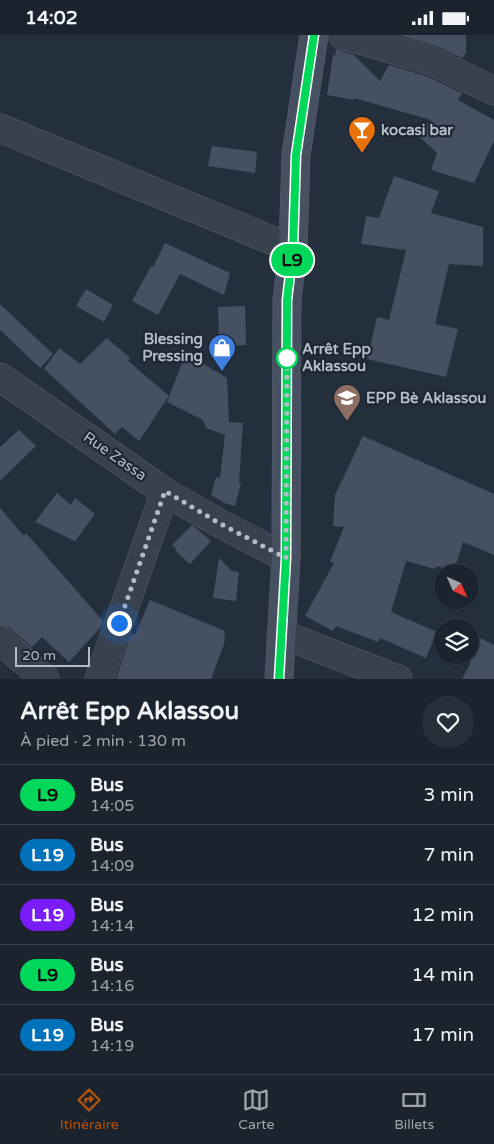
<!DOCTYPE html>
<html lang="fr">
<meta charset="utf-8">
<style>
:root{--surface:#1b232e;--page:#282f3a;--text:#f1f3f6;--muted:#a0a4aa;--line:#39404a;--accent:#b45309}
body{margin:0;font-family:"Varela Round",sans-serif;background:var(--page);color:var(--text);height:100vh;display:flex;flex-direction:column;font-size:19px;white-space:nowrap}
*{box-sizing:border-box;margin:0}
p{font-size:16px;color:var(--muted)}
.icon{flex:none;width:28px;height:28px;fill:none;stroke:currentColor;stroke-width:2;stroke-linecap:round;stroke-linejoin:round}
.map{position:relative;height:644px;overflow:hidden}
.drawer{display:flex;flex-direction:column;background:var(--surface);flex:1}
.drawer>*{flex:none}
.badge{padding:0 10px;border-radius:16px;font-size:18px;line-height:32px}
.needle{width:32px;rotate:135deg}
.controls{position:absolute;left:434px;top:529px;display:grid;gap:10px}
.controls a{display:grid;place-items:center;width:45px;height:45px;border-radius:50%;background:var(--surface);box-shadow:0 1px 4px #0004,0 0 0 1px var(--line);font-size:25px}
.scale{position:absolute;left:15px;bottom:12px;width:75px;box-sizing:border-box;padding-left:5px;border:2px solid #b4bcc9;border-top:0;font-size:14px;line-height:18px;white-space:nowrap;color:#b4bcc9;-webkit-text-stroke:4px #1d2633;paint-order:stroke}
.you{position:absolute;width:25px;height:25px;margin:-12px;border:4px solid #fff;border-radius:50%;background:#1a73e8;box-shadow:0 0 0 8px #1a73e833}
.map>.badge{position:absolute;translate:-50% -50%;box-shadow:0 0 0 2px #fff}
.round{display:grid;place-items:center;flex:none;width:52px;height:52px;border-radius:26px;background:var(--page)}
.head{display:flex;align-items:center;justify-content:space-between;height:85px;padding:0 20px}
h1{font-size:24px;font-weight:800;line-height:38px}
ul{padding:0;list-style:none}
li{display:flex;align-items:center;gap:15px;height:60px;padding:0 20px;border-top:1px solid var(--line)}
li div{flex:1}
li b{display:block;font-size:19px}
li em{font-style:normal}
li .badge{min-width:55px;font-weight:700;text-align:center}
.status{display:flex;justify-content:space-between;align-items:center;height:35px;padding:0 25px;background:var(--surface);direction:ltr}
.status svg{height:14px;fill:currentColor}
.dock{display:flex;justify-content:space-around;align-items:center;height:70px;border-top:1px solid var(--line);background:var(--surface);font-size:14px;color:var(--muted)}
.dock a{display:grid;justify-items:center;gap:2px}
.dock .active{color:var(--accent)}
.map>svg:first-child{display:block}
</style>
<div class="status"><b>14:02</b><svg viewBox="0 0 49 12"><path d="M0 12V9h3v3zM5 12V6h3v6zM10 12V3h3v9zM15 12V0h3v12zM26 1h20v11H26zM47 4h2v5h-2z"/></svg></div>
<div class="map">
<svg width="494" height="644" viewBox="0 0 494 644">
<rect width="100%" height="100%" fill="#242f3e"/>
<g fill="#455162">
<polygon points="398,0 466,0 466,18 462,23 436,11"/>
<polygon points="336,14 354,20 380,46 389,30 426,41 462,58 458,65 494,85 494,106 474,148 431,135 437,118 417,100 431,85 354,63 354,65 327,60 333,20 335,21"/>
<polygon points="212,111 257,117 255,138 208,131"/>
<polygon points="394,141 439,156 431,178 483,192 483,231 449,229 435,289 458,294 446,342 367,324 377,282 389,285 406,215 361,209 366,181 379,183"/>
<polygon points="165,208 230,238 224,260 180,239 158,280 132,266 151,231 153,232"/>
<polygon points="86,254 113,270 104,287 76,271"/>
<polygon points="0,269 53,319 40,333 0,295"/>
<polygon points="245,271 246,310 219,311 218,272"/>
<polygon points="107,303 130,323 128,326 169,361 139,406 122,392 115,399 44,334 59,313 80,329"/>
<polygon points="184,323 193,323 227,343 229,387 243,388 239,448 241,448 235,471 224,468 211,460 216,442 220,443 225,400 206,393 203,385 167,367"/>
<polygon points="19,395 36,411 0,446 0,412"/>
<polygon points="363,401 494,459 494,520 463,507 454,536 436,531 435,534 406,526 391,577 437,597 426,623 380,603 378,607 336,591 333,596 305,581 334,528 330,527 344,492 333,491 335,460"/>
<polygon points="57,458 71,470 75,463 95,479 75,506 35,487"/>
<polygon points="0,473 24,501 26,498 103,586 100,593 69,627 42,602 32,612 10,593 0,590"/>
<polygon points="192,490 211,506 190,529 175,515 176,514 172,510"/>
<polygon points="219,523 232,536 239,537 236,566 213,563"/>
<polygon points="150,565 225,596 224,609 211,644 116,644 131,599 135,600"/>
<polygon points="470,598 494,610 494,644 462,644 470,629"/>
</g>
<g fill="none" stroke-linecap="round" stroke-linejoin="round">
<defs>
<g id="street">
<polyline points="342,0 432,26 494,56"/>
<polyline points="0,93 293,214"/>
<polyline points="0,342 165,457 219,488 286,523"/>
<polyline points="281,599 398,644"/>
<polyline points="0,605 45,644"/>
<polyline points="99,644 165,457"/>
</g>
<polyline id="secondary" points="279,644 286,523 287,265 293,214 296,120 314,0"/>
</defs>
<use href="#street" stroke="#565f6c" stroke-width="29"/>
<use href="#secondary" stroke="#565f6c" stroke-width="29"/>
<use href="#street" stroke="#38414e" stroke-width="28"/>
<use href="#secondary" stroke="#465061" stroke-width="28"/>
</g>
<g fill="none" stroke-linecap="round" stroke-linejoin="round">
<defs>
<polyline id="line" points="279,644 286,523 287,265 293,214 296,120 314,0"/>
</defs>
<use href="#line" stroke="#fff" stroke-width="11"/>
<use href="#line" stroke="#01d758" stroke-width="8"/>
<polyline stroke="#b4bcc9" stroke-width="5" stroke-dasharray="0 9" points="119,588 165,456 219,488 286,523 287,323"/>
</g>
<defs>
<symbol id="bar-pin" viewBox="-11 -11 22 30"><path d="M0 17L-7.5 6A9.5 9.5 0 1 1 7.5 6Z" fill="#e8710a" stroke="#1d2633"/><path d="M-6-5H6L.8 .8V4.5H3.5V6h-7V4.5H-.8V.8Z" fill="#fff"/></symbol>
<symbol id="shop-pin" viewBox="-11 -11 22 30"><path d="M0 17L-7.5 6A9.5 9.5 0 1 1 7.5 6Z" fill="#3f7fe0" stroke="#1d2633"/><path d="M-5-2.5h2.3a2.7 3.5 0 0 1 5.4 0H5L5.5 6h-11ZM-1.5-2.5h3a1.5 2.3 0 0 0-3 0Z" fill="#fff"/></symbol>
<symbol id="school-pin" viewBox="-11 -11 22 30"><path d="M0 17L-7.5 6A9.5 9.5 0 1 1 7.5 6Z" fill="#8d6e63" stroke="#1d2633"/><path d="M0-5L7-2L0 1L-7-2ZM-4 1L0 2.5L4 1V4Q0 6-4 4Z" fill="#fff"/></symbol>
</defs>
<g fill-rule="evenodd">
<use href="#bar-pin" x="346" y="79" width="32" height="43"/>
<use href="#shop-pin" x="206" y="297" width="32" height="43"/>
<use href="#school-pin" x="331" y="347" width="32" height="43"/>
</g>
<circle fill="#fff" stroke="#01d758" stroke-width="2.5" cx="287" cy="323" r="10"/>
<g text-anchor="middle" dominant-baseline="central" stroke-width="4.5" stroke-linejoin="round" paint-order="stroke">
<g font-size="15" font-weight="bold" fill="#b4bcc9" stroke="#1d2633" text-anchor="start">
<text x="381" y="95">kocasi bar</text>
<text x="203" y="304" text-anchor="end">Blessing<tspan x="203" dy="17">Pressing</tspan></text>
<text x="366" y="363">EPP Bè Aklassou</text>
</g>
<g font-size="15" font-weight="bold" fill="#b4bcc9" stroke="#1d2633" text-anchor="start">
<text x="302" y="314">Arrêt Epp<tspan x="302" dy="17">Aklassou</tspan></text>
</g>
<g font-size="15" fill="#b4bcc9" stroke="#1d2633">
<text transform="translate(115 421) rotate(35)">Rue Zassa</text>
</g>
</g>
</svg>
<div class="controls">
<a><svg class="needle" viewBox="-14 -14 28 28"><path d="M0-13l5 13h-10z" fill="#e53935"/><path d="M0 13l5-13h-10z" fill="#a0a4aa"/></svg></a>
<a><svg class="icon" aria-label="layers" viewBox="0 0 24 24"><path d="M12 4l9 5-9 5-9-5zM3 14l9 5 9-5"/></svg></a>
</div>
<div class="scale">20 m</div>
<div class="you" style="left:119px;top:588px"></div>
<b class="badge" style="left:292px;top:225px;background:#01d758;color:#111">L9</b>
</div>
<section class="drawer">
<div class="head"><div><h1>Arrêt Epp Aklassou</h1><p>À pied · 2 min · 130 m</p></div><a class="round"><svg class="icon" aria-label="heart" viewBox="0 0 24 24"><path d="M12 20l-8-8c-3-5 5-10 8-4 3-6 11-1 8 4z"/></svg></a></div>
<ul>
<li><span class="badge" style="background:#01d758;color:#111">L9</span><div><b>Bus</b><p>14:05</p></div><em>3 min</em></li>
<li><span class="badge" style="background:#0072bc;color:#fff">L19</span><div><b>Bus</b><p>14:09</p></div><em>7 min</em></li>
<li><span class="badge" style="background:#791cf8;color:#fff">L19</span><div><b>Bus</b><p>14:14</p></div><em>12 min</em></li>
<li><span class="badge" style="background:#01d758;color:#111">L9</span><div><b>Bus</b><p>14:16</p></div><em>14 min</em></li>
<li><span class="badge" style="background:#0072bc;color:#fff">L19</span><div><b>Bus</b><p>14:19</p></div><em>17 min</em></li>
</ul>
</section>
<nav class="dock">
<a class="active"><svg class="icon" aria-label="directions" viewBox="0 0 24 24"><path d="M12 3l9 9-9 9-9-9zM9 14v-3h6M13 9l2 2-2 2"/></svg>Itinéraire</a>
<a><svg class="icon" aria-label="map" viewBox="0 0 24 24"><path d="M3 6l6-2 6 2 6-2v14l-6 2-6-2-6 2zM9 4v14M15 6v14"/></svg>Carte</a>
<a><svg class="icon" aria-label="tickets" viewBox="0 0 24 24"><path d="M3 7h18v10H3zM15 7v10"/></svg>Billets</a>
</nav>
